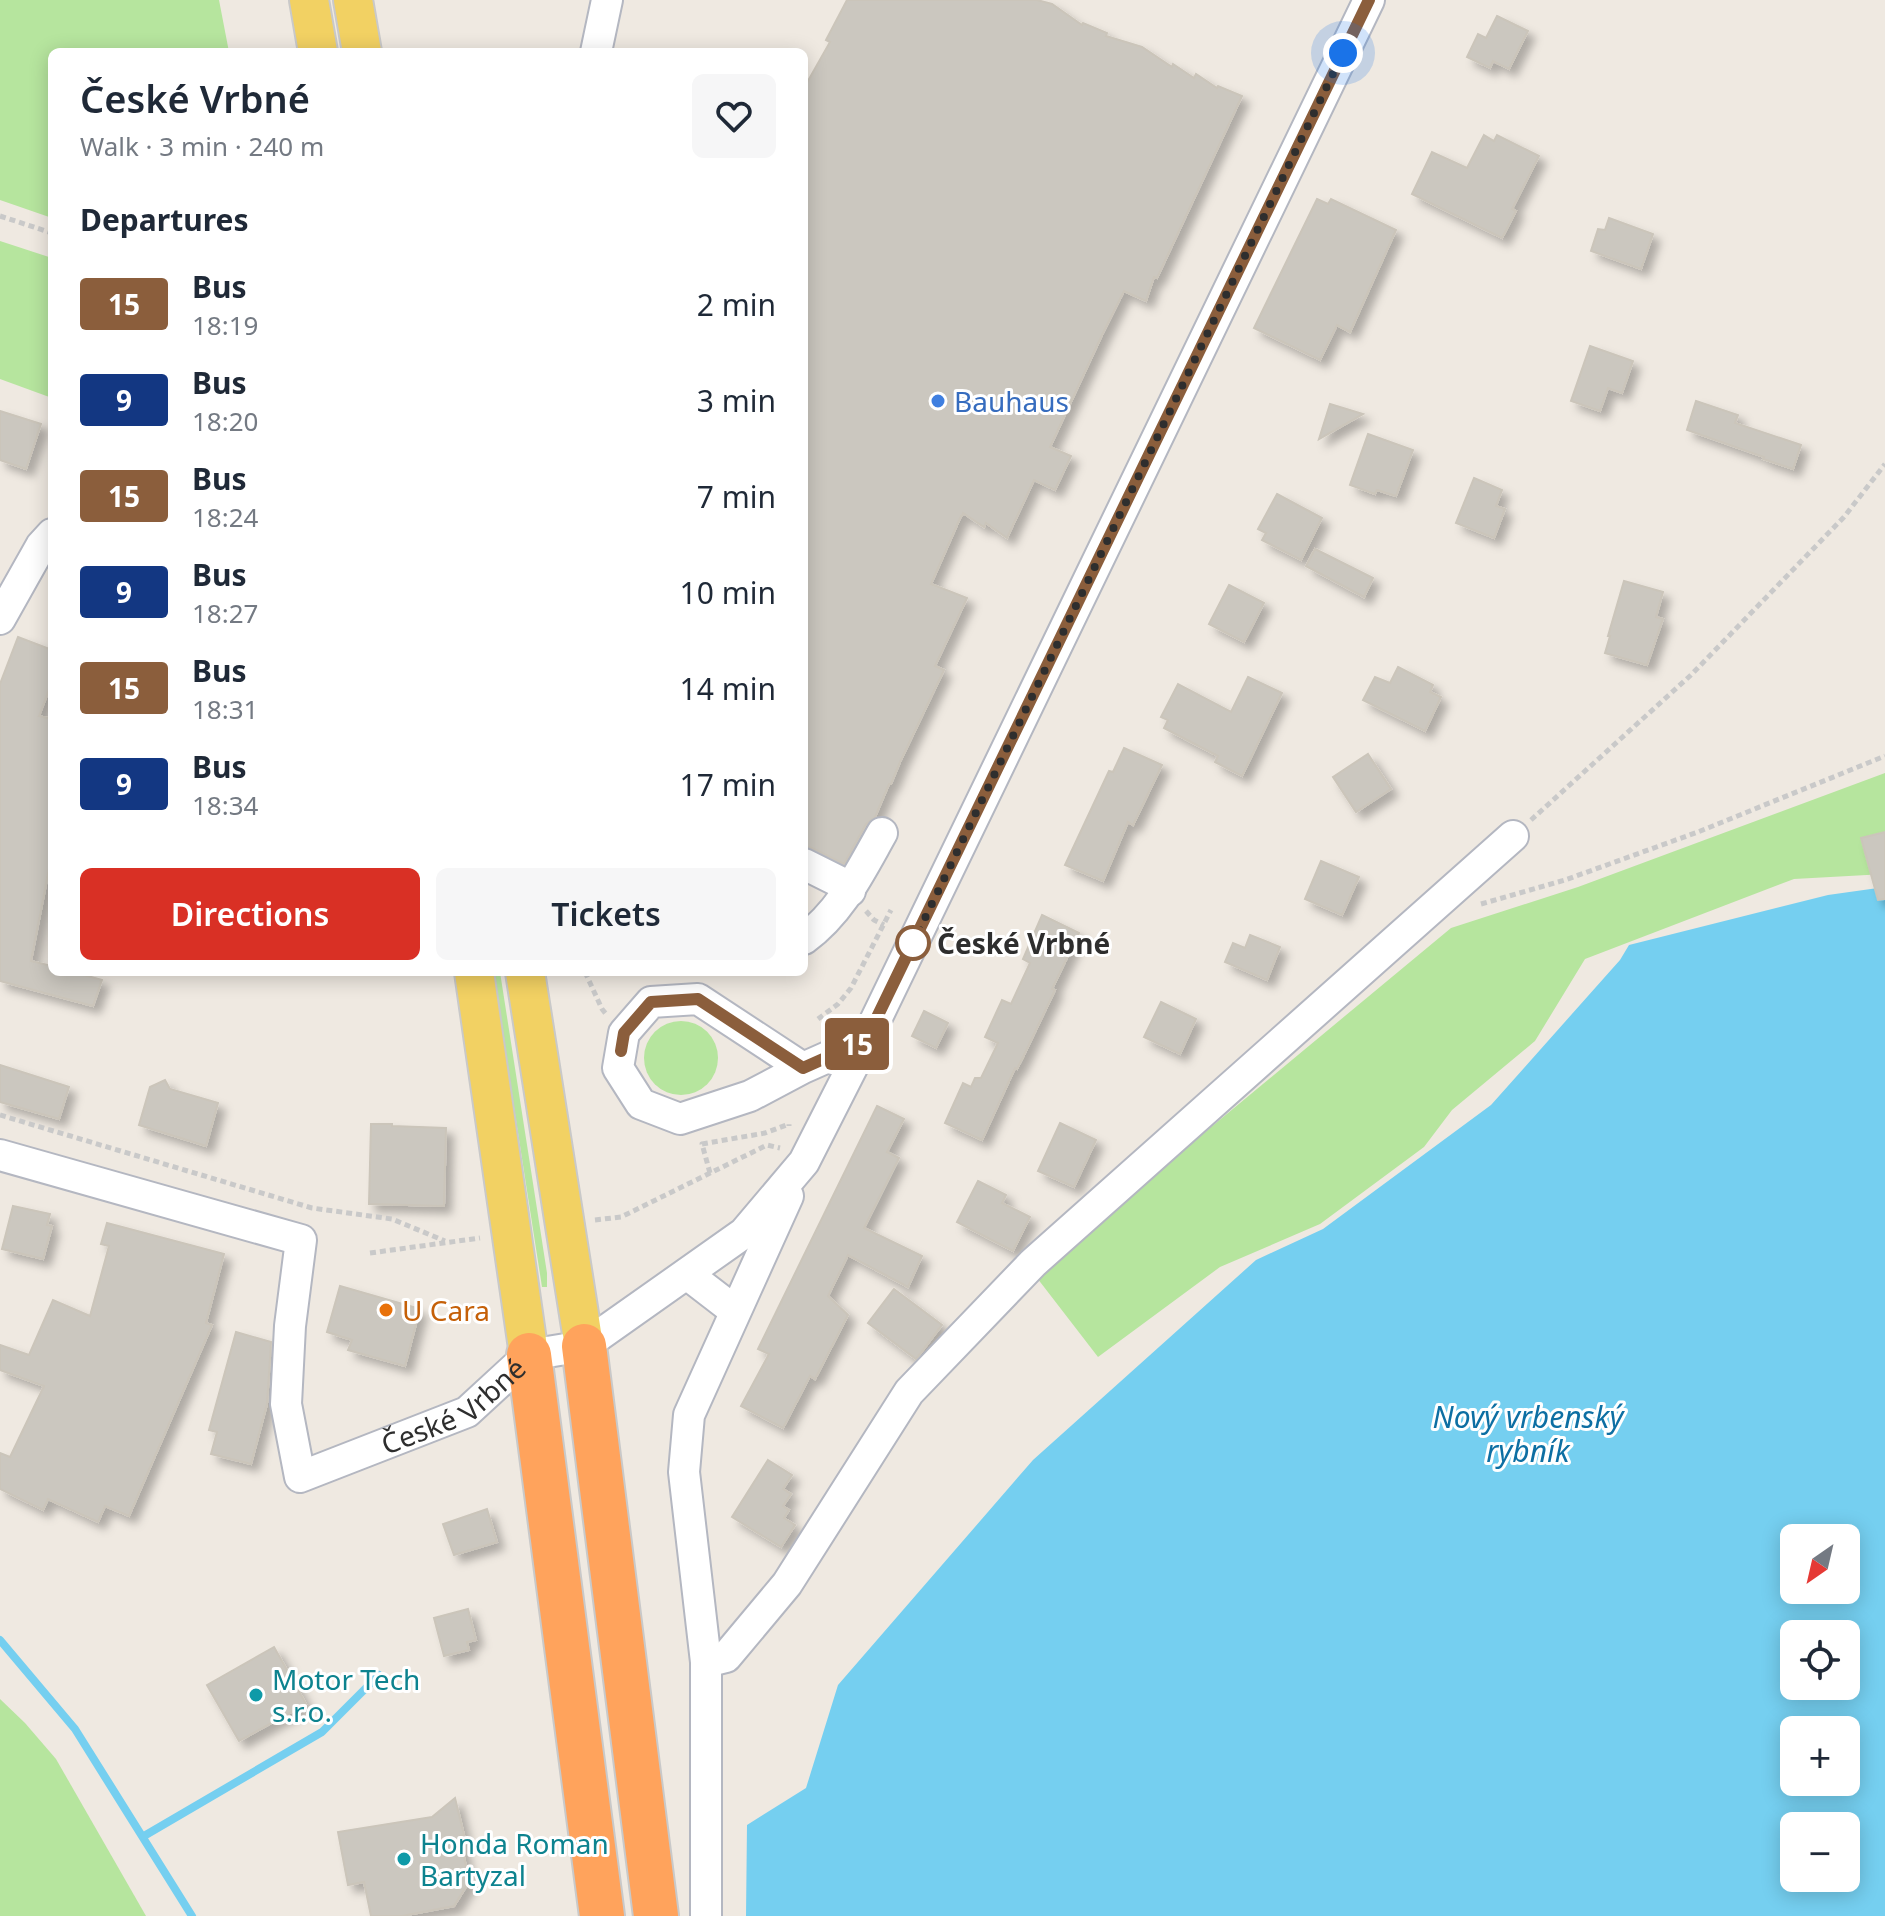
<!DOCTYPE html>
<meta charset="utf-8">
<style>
:root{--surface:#fff;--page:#f6f6f7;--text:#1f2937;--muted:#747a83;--accent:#d93025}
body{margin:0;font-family:"Noto Sans",sans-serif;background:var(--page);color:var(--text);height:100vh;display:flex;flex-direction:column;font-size:30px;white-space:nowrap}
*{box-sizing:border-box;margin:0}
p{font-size:26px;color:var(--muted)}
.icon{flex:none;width:44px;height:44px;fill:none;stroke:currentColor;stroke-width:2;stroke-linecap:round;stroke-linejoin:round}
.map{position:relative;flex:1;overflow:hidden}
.details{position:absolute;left:48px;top:48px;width:760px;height:928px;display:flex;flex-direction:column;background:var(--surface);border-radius:12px;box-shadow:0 4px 20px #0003}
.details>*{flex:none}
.badge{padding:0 16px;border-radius:6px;font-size:28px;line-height:52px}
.needle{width:52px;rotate:214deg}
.buttons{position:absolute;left:1780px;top:1524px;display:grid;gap:16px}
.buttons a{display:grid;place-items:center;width:80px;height:80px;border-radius:12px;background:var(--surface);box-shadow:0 4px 20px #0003;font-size:40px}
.you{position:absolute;width:40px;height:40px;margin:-20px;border:6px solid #fff;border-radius:50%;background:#1a73e8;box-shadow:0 0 0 12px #1a73e833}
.map>.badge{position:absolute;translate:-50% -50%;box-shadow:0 0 0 4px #fff}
h2{padding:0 32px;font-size:30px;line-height:72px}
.round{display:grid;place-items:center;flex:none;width:84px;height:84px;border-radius:12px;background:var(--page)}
.summary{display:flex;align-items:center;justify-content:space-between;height:136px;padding:0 32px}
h1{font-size:38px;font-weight:600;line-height:60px}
.primary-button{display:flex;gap:16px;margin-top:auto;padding:16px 32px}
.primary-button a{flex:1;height:92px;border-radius:12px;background:var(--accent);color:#fff;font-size:32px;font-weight:600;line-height:92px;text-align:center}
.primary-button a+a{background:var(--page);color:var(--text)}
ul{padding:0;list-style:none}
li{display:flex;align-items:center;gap:24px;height:96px;padding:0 32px}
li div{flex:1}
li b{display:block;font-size:30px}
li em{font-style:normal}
li .badge{min-width:88px;font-weight:700;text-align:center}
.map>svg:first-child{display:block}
</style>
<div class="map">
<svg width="1885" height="1916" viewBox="0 0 1885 1916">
<defs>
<filter id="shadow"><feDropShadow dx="7" dy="7" stdDeviation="4" flood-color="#0004"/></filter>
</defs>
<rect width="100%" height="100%" fill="#efe9e1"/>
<g fill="#b6e59e">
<polygon points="0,0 219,0 229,52 52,52 52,218 0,200"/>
<polygon points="0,241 52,258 52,398 0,379"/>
<polygon points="1885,773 1885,874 1794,879 1585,959 1535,1041 1452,1110 1424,1147 1320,1224 1220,1267 1098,1357 1034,1274 1451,928 1578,887"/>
<polygon points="493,972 500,972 547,1273 547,1287 542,1287"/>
<circle cx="681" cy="1058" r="37"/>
<polygon points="0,1699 25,1723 56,1759 146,1916 0,1916"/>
</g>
<path fill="#75cff0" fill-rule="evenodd" d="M1885 887V1916H746L747 1825 806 1788 838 1685 1033 1460 1256 1260 1323 1229 1491 1105 1620 960 1629 945 1828 895ZM1794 1538H1846V1590H1794ZM1794 1634H1846V1686H1794ZM1794 1730H1846V1782H1794ZM1794 1826H1846V1878H1794Z"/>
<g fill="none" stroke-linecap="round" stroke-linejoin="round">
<g stroke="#75cff0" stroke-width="8">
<polyline points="0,1640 75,1729 192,1916"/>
<polyline points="144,1836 322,1732 379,1675"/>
</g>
</g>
<g fill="#cbc7bf" stroke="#cbc5ba" stroke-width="2" filter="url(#shadow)">
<polygon points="847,0 1037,0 1052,4 1082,25 1083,23 1107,33 1106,36 1142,47 1172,67 1173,64 1194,78 1196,74 1217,88 1218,86 1242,96 1157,278 1154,277 1146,301 1124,291 1102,335 1050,447 1071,456 1055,490 1034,480 1007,538 986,523 984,527 963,513 962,516 961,516 931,584 967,598 935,666 944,670 900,762 891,784 889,784 875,817 866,824 844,864 812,848 804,846 804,88 830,42 826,40"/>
<polygon points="1497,16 1528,31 1509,69 1493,61 1490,68 1467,57 1478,34 1486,38"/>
<polygon points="1484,135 1494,141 1497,135 1539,156 1512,209 1516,211 1502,238 1412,194 1432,152 1467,168"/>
<polygon points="1317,199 1328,204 1331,199 1396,230 1350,332 1337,325 1320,360 1254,328"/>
<polygon points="1609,218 1653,234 1641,269 1591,251 1598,229 1605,230"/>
<polygon points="1590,346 1633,361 1622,393 1608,388 1600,411 1571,401"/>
<polygon points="1696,401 1738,415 1735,423 1801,445 1793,469 1763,459 1764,457 1687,430"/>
<polygon points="1330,404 1363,414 1319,439"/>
<polygon points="0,411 41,424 26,469 0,460"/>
<polygon points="1368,434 1413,450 1396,496 1377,490 1375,494 1350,485"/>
<polygon points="1474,478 1502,490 1496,506 1505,509 1494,538 1456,523"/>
<polygon points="1277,494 1322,518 1301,560 1262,540 1266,533 1258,529"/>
<polygon points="1315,549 1373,578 1364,597 1306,566"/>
<polygon points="1624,581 1663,592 1656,617 1663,619 1647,665 1605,653 1610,636 1608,636"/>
<polygon points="1229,585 1264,603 1244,642 1209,624"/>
<polygon points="18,637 52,650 52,682 39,716 52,719 52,854 31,961 52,966 52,972 73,972 102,980 93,1006 0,981 0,684"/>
<polygon points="1398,667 1433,685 1430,692 1441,697 1425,731 1363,700 1375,677 1390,683"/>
<polygon points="1248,677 1282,693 1242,776 1215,762 1218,756 1164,728 1168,720 1161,717 1178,684 1231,712"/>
<polygon points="1124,748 1162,765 1133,825 1128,822 1103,881 1065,865 1109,771 1113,772"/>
<polygon points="1368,754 1391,789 1356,812 1333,777"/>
<polygon points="1885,832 1885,899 1878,900 1861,838"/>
<polygon points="1321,861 1359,877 1342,915 1305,899"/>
<polygon points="1042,915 1079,933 1052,989 1055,990 1024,1055 1017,1069 1015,1068 982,1140 945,1123 963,1083 971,1087 975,1078 981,1078 998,1043 985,1037 1002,1000 1011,1004 1030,963 1023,959"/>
<polygon points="1250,935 1280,947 1267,980 1225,962 1233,943 1245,948"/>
<polygon points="1161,1002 1196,1019 1180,1054 1144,1037"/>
<polygon points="924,1011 948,1023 936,1048 912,1036"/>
<polygon points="0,1065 69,1087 59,1119 0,1102"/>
<polygon points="165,1080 170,1089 218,1103 206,1146 139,1125 150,1087"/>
<polygon points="877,1106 904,1119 887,1152 899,1158 864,1228 922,1256 908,1287 848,1255 828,1296 848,1315 815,1379 810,1376 783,1428 741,1406 769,1354 758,1349"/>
<polygon points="1060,1123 1096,1140 1074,1187 1038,1171"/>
<polygon points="371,1124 392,1124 392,1126 446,1128 444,1206 369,1204"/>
<polygon points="978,1181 1006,1195 1002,1203 1030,1217 1013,1251 957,1222"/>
<polygon points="13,1206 50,1214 47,1225 52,1226 43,1259 2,1249"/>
<polygon points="107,1223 224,1254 206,1323 212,1325 129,1516 105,1506 98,1522 48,1499 43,1510 0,1489 0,1453 10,1457 44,1386 0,1370 0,1345 29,1355 53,1300 90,1316 109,1246 101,1244"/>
<polygon points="340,1286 420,1309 405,1366 348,1350 352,1340 327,1332"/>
<polygon points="894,1289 942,1325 916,1359 868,1323"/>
<polygon points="236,1332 271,1342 267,1404 251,1464 211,1454 217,1432 209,1430"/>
<polygon points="768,1460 792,1475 783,1489 791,1494 783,1506 789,1510 784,1518 795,1525 781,1547 732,1517"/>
<polygon points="487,1509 497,1542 454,1555 443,1524"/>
<polygon points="468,1609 476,1640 467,1642 469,1650 444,1656 434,1618"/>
<polygon points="274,1647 306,1704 239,1741 207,1685"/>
<polygon points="455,1798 464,1835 460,1836 469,1882 454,1906 402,1916 371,1916 364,1882 348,1885 338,1832 432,1817"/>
</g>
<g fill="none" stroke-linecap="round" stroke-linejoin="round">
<defs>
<g id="minor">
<polyline points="596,52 607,0"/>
<polyline points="0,619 41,546 52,534"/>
<polyline points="804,864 838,881 850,891"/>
<path d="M804 939C841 912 860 872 882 833"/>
<polyline points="803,1068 698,999 651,1002 624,1033 618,1068 641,1104 680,1119 750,1096 803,1068 866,1040"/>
<path id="s1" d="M0 1155 301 1240 290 1326 286 1404 300 1477 467 1412 529 1355 584 1346 744 1233 804 1162 866 1040 1369 0"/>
<polyline points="687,1274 735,1311"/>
<polyline points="706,1662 726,1657 787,1584 909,1392 1033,1263 1513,836"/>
<polyline points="706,1916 706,1662 684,1472 689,1415 788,1196"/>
</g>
<g id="major">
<polyline points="309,0 318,52"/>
<polyline points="353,0 362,52"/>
<polyline points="474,972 529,1355"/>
<polyline points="525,972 584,1346"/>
</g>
<g id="highway">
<polyline points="584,1346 656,1916"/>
<polyline points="529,1355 602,1916"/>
</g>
</defs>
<use href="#minor" stroke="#b4b7c1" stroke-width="34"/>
<use href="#major" stroke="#c9c9c9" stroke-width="42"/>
<use href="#highway" stroke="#c9c9c9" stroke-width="48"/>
<g stroke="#c9c9c9" stroke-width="5" stroke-dasharray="6 4" stroke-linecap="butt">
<polyline points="0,216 52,233"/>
<polyline points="1531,820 1691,675 1844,517 1885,464"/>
<polyline points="1481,904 1565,880 1698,832 1885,756"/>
<polyline points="866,911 874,920 884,925"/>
<polyline points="585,972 602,1009 606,1014"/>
<polyline points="818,1019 838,1004 851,988 891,910"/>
<polyline points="0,1115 312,1208 392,1219 445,1241"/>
<polyline points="710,1173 702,1144 765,1133 789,1124 789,1126"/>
<polyline points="595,1220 621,1217 767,1145 780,1148"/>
<polyline points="370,1253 480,1238"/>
</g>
<use href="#minor" stroke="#fff" stroke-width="30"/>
<use href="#major" stroke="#f2d163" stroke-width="38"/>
<use href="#highway" stroke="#ffa35c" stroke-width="44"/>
</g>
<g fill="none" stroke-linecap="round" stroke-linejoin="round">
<defs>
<polyline id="line" points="621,1051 624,1033 651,1002 698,999 803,1068 866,1040 1369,0"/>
</defs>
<use href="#line" stroke="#fff" stroke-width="18"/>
<use href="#line" stroke="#8b5e3c" stroke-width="12"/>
<polyline stroke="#2e2e2e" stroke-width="8" stroke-dasharray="0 14.4" points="913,943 1343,53"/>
</g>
<circle fill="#3f7fe0" stroke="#fff" stroke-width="3" cx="938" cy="401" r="8"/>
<circle fill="#fff" stroke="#8b5e3c" stroke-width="4" cx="913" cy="943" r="16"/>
<circle fill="#e8710a" stroke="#fff" stroke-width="3" cx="386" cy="1310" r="8"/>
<g fill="#0f9aa8" stroke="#fff" stroke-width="3">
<circle cx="256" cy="1695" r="8"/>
<circle cx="404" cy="1859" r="8"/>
</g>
<g text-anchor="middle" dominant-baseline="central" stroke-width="6" stroke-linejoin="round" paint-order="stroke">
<g font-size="28" fill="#366cbe" stroke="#fff" text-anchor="start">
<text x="954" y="401">Bauhaus</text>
</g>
<g font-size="28" font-weight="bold" fill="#2e2e2e" stroke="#fff" text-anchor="start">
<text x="937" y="943">České Vrbné</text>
</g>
<g font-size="28" fill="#c56008" stroke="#fff" text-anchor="start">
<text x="402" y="1310">U Cara</text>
</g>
<g font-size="28" fill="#2e2e2e" stroke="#fff">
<text stroke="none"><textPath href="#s1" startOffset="722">České Vrbné</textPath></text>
</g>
<g font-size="28" fill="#0d838f" stroke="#fff" text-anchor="start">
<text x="272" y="1679">Motor Tech<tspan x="272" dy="32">s.r.o.</tspan></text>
<text x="420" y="1843">Honda Roman<tspan x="420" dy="32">Bartyzal</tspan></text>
</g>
<g font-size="30" font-style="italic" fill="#0d6fa3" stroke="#fff">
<text x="1528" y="1416">Nový vrbenský<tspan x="1528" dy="34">rybník</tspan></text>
</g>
</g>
</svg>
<div class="buttons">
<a><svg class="needle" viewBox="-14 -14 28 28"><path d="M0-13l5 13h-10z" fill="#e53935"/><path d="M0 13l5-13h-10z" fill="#747a83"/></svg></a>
<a><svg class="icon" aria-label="locate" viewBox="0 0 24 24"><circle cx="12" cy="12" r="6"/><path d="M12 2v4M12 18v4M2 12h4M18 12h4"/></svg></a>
<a>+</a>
<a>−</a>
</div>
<div class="you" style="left:1343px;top:53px"></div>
<b class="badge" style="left:857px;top:1044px;background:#8b5e3c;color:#fff">15</b>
<section class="details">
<div class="summary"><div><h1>České Vrbné</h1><p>Walk · 3 min · 240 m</p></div><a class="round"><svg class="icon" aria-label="heart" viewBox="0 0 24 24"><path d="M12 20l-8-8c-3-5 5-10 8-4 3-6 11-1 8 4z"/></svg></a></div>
<h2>Departures</h2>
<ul>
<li><span class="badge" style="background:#8b5e3c;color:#fff">15</span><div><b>Bus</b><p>18:19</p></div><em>2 min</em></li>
<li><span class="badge" style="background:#133782;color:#fff">9</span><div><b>Bus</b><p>18:20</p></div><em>3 min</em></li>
<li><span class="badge" style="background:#8b5e3c;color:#fff">15</span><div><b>Bus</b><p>18:24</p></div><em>7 min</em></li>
<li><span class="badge" style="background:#133782;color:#fff">9</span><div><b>Bus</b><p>18:27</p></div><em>10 min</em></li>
<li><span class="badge" style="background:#8b5e3c;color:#fff">15</span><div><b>Bus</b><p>18:31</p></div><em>14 min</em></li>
<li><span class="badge" style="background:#133782;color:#fff">9</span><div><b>Bus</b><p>18:34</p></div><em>17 min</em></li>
</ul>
<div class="primary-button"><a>Directions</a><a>Tickets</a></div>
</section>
</div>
